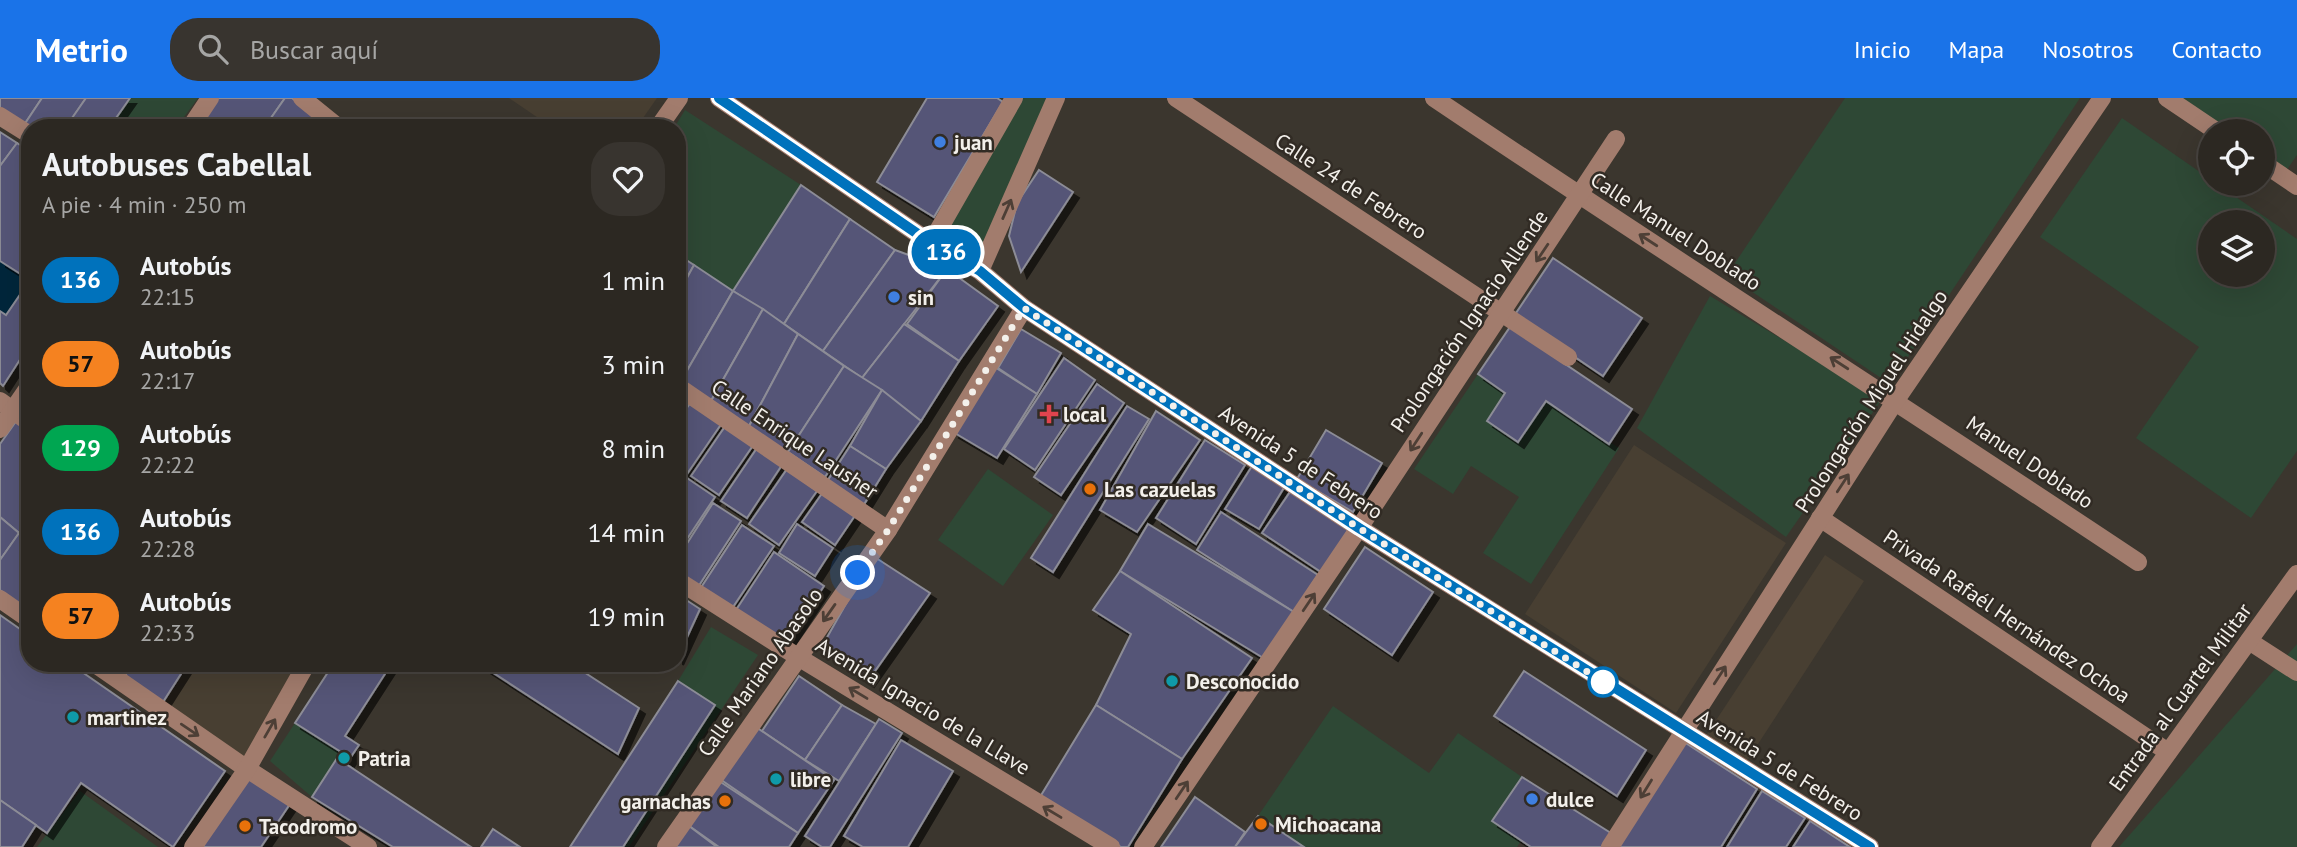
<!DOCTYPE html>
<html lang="es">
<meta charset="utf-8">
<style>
:root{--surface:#2c2822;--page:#38342f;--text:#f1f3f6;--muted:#a6a6a5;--line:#484440;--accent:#1a73e8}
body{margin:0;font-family:"PT Sans",sans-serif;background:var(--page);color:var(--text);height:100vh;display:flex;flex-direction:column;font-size:26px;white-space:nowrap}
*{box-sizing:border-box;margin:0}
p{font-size:23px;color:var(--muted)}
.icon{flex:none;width:38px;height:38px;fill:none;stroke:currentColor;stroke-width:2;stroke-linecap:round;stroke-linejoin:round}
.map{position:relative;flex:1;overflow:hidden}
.sheet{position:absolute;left:21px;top:21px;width:665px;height:553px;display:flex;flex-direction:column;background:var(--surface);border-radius:28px;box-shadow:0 7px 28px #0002,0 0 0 2px var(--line)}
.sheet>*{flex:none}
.badge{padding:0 14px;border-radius:23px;font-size:24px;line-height:46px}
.buttons{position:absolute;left:2198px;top:21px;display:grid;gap:14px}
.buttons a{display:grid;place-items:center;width:77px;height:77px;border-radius:50%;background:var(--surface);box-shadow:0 7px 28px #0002,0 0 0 2px var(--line);font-size:35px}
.you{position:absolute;width:35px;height:35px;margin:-18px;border:5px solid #fff;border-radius:50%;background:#1a73e8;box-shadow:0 0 0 10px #1a73e833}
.map>.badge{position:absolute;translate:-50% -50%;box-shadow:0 0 0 4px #fff}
.round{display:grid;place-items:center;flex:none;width:74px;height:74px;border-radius:28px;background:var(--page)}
.head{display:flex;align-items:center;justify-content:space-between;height:119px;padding:0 21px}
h1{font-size:33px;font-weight:700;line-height:52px}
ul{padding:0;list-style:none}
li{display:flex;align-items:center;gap:21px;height:84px;padding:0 21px}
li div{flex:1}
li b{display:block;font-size:26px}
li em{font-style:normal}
li .badge{min-width:77px;font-weight:700;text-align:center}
header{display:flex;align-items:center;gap:42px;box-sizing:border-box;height:98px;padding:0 35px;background:var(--accent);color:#fff}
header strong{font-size:33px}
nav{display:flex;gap:38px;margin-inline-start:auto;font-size:24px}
.search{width:490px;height:63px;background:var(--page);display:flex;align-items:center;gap:18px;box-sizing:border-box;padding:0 24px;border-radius:28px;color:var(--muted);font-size:26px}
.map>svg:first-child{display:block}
</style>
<header>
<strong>Metrio</strong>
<div class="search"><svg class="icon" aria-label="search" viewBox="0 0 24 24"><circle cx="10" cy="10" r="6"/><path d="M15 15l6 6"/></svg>Buscar aquí</div>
<nav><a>Inicio</a><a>Mapa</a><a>Nosotros</a><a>Contacto</a></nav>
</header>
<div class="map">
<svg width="2297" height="749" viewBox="0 0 2297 749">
<defs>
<filter id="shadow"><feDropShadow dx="6" dy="6" stdDeviation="0" flood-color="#0009"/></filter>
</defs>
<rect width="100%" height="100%" fill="#3b362e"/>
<g fill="#483f32">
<polygon points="509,0 657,0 636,30 553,30"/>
<polygon points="1634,347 1786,445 1676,615 1525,516"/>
<polygon points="1825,457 1864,483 1745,666 1705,639"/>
<polygon points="188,565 290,565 298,572 243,662 163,604"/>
</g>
<g fill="#2e4835" fill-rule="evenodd">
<polygon points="130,0 198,0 176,30 109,30"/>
<polygon points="1022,0 1049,0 986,148 951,126"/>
<polygon points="1845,0 2080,0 1890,286 1727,177"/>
<polygon points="2179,0 2297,0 2297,57 2284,76 2263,61 2263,33 2225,33"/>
<polygon points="685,12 801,87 733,193 677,156 677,30 674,30"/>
<path d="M2122 20 2210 81V86H2217L2297 141V353L2251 420 2136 340 2199 249 2040 139ZM2210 124H2263V177H2210Z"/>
<polygon points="1710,198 1882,301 1786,439 1637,330"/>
<polygon points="1478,276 1505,295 1518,343 1546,303 1619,350 1531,486 1483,455 1519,399 1471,368 1453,396 1414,371"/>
<polygon points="988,371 1053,417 1003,488 938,442"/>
<polygon points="711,529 758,557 629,749 623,749 714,607 678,583"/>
<polygon points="2297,546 2297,749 2119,749"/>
<polygon points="1333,608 1429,675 1458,635 1522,679 1492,723 1521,743 1517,749 1304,749 1258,718"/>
<polygon points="295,625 341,654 312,699 270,663"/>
<polygon points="80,693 158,749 37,749"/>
</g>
<polygon fill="#01263b" points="0,163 30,182 6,217 0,213"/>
<g fill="#555477" stroke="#8c8c96" stroke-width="2" filter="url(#shadow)">
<polygon points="0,0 42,0 24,27 0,12"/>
<polygon points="42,0 86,0 66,30 30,30 24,27"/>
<polygon points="86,0 130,0 109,30 83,30 70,23"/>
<polygon points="218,0 285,0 264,30 208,30 200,23"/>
<polygon points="285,0 292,0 329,30 264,30"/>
<polygon points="927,0 997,0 1003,4 934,119 877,84"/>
<polygon points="0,34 17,45 0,68"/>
<polygon points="17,45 30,54 30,182 0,163 0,68"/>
<polygon points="1039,72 1073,94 1021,174 1009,138 1017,105"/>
<polygon points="801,87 850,121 784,226 733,193"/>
<polygon points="850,121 895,152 823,253 784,226"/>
<polygon points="895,152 947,171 862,280 823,253"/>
<polygon points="677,156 694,167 677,198"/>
<polygon points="1553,160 1642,220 1603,278 1514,218"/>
<polygon points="694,167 733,193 681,283 677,280 677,198"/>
<polygon points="947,171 998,208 959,263 907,226"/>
<polygon points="30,182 30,246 3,288 0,285 0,213 6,217"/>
<polygon points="733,193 763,211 711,303 681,283"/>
<polygon points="763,211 798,236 748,330 711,303"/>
<polygon points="904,226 959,263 921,323 862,280"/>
<polygon points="1510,229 1632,311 1609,346 1546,303 1518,344 1487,323 1505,295 1478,276"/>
<polygon points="1021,231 1061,255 1037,296 998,270"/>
<polygon points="798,236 844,268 788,354 748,330"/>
<polygon points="1064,260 1095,282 1035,372 1004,351"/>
<polygon points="844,268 882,292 825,379 788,354"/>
<polygon points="993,268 1037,296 997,360 953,334"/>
<polygon points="1097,286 1124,305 1061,397 1034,379"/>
<polygon points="882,292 921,323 886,371 850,348"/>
<polygon points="677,299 684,304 677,314"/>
<polygon points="691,304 722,325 687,376 677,369 677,324"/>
<polygon points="1127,308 1149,321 1053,474 1031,460"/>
<polygon points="1156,313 1200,342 1137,434 1100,412"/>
<polygon points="17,322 30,330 30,419 19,435 0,419 0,346"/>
<polygon points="726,327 754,346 719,397 691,378"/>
<polygon points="1326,332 1382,365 1353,414 1297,381"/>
<polygon points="1205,342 1245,367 1196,446 1156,420"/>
<polygon points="850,348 886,371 863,408 826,385"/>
<polygon points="757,350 782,367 747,420 721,403"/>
<polygon points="1252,368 1285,388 1259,431 1225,411"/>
<polygon points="787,371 817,393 779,447 749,426"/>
<polygon points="684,378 715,399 677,456 677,389"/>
<polygon points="1292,391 1350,430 1321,474 1262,435"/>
<polygon points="823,394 856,416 835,447 802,424"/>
<polygon points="713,405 741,423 698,489 677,475 677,461"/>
<polygon points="1221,414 1318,477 1294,514 1197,452"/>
<polygon points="0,419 19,435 0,462"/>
<polygon points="30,419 30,442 19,435"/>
<polygon points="797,426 833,450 815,478 779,455"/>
<polygon points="1148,426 1294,514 1265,561 1120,473"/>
<polygon points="742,427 774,448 731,512 700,491"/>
<polygon points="19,435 30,442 30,514 0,492 0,462"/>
<polygon points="1365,449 1433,494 1392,557 1324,511"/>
<polygon points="774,454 824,488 784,549 734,515"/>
<polygon points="873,458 930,495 868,583 821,550"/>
<polygon points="1120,473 1252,560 1182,661 1096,607 1131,536 1093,512"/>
<polygon points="677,496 700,511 677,561"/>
<polygon points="0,517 30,538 30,565 69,565 225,673 173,749 81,685 47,735 0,702"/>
<polygon points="108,565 133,565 125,578"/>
<polygon points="133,565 188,565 163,604 125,578"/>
<polygon points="334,565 392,565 345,638 359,647 346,666 471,749 393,749 312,699 341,654 295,625"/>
<polygon points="478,565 570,565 639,610 618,656"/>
<polygon points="1524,573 1646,652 1617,698 1494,618"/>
<polygon points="799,578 842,607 805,662 762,633"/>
<polygon points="678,583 715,607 623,749 570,749"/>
<polygon points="842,607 876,626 839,683 805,662"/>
<polygon points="1096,607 1182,661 1128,749 1121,749 1040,699"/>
<polygon points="879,621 902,635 830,749 822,749 805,738"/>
<polygon points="753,627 834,682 798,735 717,679"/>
<polygon points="901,642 953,673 908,749 863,749 844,738"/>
<polygon points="1684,644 1757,691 1721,749 1618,749"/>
<polygon points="248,678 290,706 261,749 200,749"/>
<polygon points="1522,679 1614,737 1606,749 1531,749 1492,723"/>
<polygon points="716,681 798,735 789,749 719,749 685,725"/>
<polygon points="1762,693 1805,720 1786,749 1727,749"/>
<polygon points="1195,699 1245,734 1235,749 1161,749"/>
<polygon points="0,702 36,727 22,749 0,749"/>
<polygon points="1258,718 1304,749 1235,749"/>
<polygon points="1810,723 1850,749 1793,749"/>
<polygon points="685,725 717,749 669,749"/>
<polygon points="493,731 520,749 481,749"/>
</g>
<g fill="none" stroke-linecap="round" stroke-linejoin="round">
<g stroke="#a27c6d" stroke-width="18">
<polyline points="302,0 339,30"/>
<polyline points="719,0 931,145 980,173 1024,210 1359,430 1870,749"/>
<polyline points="1176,0 1568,259"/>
<path d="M1434 0C1667 157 1904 308 2138 464"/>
<polyline points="2167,0 2216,33"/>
<polyline points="0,18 30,37"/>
<polyline points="190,30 210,0"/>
<polyline points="658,30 679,0"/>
<polyline points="2263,65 2297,88"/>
<polyline points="931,145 1014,0"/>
<polyline points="980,173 1056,0"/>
<polyline points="677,288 888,432"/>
<polyline points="0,303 30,325"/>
<polyline points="0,331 30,287"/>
<polyline points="1820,420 2168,654"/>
<polyline points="677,482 798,559 1111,749"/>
<polyline points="0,501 30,522"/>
<polyline points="2249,543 2297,574"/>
<polyline points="94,565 247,671 368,749"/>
<polyline points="193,749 247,671 307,565"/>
<polyline points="666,749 888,432 1024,210"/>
<polyline points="1143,749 1359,430 1616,41"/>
<polyline points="1610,749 1896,302 2102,0"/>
<polyline points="2100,749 2297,476"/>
</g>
</g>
<defs><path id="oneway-shaft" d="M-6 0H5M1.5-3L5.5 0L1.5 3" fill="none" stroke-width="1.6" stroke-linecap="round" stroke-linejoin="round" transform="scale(1.75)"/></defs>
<g stroke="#4d3f36">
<use href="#oneway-shaft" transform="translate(1007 111) rotate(-66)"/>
<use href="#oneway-shaft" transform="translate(1648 142) rotate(-147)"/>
<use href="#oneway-shaft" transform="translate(1542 155) rotate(124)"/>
<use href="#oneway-shaft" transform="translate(1839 265) rotate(-147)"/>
<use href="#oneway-shaft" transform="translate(1416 344) rotate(123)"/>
<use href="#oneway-shaft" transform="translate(1843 385) rotate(-57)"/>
<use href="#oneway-shaft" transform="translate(1309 504) rotate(-56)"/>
<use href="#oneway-shaft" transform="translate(829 515) rotate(125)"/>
<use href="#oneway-shaft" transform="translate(1720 577) rotate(-57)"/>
<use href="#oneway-shaft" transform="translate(858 595) rotate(-149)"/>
<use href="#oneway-shaft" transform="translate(270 630) rotate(-60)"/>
<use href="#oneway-shaft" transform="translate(190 632) rotate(34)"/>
<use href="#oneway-shaft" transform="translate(1646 691) rotate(122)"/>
<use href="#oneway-shaft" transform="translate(1182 692) rotate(-56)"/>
<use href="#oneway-shaft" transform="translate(1052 714) rotate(-149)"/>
</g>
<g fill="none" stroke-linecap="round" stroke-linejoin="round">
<defs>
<polyline id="line" points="719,0 931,145 980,173 1024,210 1359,430 1870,749"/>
</defs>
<use href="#line" stroke="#fff" stroke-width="16"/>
<use href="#line" stroke="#0072bc" stroke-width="10"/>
<polyline stroke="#f3f0eb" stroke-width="7" stroke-dasharray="0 12.6" points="858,475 888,432 1024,210 1359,430 1613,590 1603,584"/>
</g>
<g fill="#3f7fe0" stroke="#312b24" stroke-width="2.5">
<circle cx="940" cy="44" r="7"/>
<circle cx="894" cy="199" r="7"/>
<circle cx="1532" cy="701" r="7"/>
</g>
<path fill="#e0444e" stroke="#312b24" stroke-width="2.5" d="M1045.5 305.5h7v7h7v7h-7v7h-7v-7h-7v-7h7z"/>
<g fill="#e8710a" stroke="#312b24" stroke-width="2.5">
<circle cx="1090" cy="391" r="7"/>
<circle cx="725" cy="703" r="7"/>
<circle cx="1261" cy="726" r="7"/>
<circle cx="245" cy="728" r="7"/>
</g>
<g fill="#0f9aa8" stroke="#312b24" stroke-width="2.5">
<circle cx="1172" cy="583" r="7"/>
<circle cx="73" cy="619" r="7"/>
<circle cx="344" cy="660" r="7"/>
<circle cx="776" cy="681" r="7"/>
</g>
<circle fill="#fff" stroke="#0072bc" stroke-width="3.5" cx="1603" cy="584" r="14"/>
<g text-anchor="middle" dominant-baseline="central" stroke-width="5" stroke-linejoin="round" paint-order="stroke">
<g font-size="21" font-weight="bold" fill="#f3f0eb" stroke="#312b24" text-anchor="start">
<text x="954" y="44">juan</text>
<text x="908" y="199">sin</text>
<text x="1063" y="316">local</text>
<text x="1104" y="391">Las cazuelas</text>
<text x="1186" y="583">Desconocido</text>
<text x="87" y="619">martinez</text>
<text x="358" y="660">Patria</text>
<text x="790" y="681">libre</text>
<text x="1546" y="701">dulce</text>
<text x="711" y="703" text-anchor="end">garnachas</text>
<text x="1275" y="726">Michoacana</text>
<text x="259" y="728">Tacodromo</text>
</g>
<g font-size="21" fill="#f3f0eb" stroke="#312b24">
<text transform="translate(1351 88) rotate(33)">Calle 24 de Febrero</text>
<text transform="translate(1676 133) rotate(33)">Calle Manuel Doblado</text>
<text transform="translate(1469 223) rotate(-56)">Prolongación Ignacio Allende</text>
<text transform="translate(1871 303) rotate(-57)">Prolongación Miguel Hidalgo</text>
<text transform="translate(795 341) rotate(34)">Calle Enrique Lausher</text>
<text transform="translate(1301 364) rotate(33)">Avenida 5 de Febrero</text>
<text transform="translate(2030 364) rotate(34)">Manuel Doblado</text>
<text transform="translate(2007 518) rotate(34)">Privada Rafaél Hernández Ochoa</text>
<text transform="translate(760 574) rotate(-55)">Calle Mariano Abasolo</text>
<text transform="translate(2180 599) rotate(-54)">Entrada al Cuartel Militar</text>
<text transform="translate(923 608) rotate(31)">Avenida Ignacio de la Llave</text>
<text transform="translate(1780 667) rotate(32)">Avenida 5 de Febrero</text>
</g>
</g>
</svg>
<div class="buttons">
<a><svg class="icon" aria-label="locate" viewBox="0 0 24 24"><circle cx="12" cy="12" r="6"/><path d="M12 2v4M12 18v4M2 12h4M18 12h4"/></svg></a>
<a><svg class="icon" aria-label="layers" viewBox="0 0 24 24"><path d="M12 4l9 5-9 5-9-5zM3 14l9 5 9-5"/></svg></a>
</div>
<div class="you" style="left:858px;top:475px"></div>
<b class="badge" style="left:946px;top:154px;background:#0072bc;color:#fff">136</b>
<section class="sheet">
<div class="head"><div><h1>Autobuses Cabellal</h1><p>A pie · 4 min · 250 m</p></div><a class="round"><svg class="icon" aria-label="heart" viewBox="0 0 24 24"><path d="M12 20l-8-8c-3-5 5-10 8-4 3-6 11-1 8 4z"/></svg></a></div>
<ul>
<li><span class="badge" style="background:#0072bc;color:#fff">136</span><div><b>Autobús</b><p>22:15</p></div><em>1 min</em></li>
<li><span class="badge" style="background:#f58220;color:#111">57</span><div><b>Autobús</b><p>22:17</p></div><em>3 min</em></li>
<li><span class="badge" style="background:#00a651;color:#fff">129</span><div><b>Autobús</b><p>22:22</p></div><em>8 min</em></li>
<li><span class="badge" style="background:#0072bc;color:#fff">136</span><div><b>Autobús</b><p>22:28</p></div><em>14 min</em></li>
<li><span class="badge" style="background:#f58220;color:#111">57</span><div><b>Autobús</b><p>22:33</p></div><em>19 min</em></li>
</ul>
</section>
</div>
